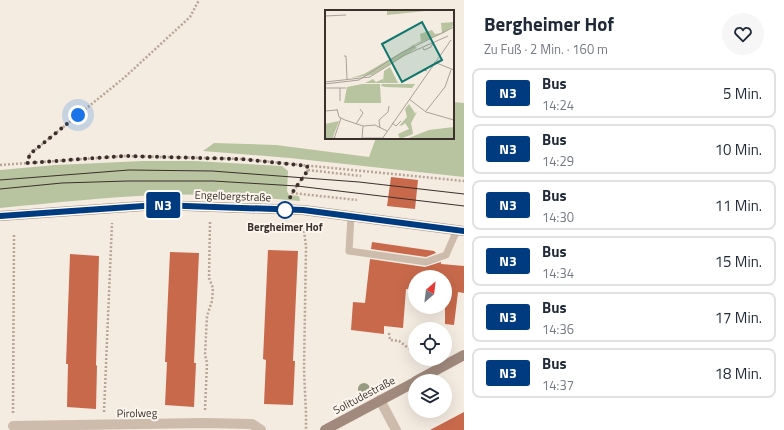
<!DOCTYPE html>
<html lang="de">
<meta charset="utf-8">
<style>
:root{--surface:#fff;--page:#f6f6f7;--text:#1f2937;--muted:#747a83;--line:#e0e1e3}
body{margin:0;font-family:"Titillium Web",sans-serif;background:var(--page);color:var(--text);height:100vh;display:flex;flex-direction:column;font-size:15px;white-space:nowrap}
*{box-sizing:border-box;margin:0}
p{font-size:13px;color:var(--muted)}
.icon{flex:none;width:22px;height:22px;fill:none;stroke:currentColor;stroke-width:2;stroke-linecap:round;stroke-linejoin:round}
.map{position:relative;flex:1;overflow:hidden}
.details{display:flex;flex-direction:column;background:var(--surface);width:320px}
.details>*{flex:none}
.badge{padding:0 8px;border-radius:3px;font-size:14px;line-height:26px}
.needle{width:26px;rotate:28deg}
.fabs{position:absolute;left:408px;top:270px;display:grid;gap:8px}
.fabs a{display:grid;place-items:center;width:44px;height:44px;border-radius:50%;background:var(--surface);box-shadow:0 4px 16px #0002;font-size:20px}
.you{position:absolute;width:20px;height:20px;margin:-10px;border:3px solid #fff;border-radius:50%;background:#1a73e8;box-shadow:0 0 0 6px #1a73e833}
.map>.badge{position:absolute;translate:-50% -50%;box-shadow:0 0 0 2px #fff}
.round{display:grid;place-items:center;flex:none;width:42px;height:42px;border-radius:21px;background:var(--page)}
.head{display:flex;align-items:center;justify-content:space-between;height:68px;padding:0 20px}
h1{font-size:19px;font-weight:700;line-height:30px}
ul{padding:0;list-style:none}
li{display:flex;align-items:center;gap:12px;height:50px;margin:0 8px 6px;padding:0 12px;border:2px solid var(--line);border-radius:8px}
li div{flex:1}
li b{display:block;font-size:15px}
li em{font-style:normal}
li .badge{min-width:44px;font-weight:700;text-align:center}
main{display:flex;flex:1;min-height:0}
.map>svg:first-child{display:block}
</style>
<main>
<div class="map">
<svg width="464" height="430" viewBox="0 0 464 430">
<rect width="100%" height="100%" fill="#f4ebe1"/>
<g fill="#b8c4a0">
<polygon points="453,102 464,103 464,177 290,158 203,151 214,143 276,145 369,157 376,138 453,138"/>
<path d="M143 161H195L282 166 288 171 287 191 289 195 299 196 300 201C252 197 205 193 157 195 105 197 52 203 0 208V170L56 165Z"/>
</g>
<g fill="#c8694b">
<polygon points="391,177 418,180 415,209 387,206"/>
<polygon points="372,242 434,251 436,253 426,257 371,249"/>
<polygon points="268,250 298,251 293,361 295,361 293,405 264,404 266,360 263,359"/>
<polygon points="170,252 199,253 194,363 196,363 194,407 165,405 167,362 165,362"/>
<polygon points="70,254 99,256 96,365 97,366 96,409 67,407 68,364 66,364"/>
<polygon points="370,259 425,267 441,262 441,264 464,266 464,293 458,292 454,325 445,324 445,277 415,277 415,290 406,289 403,328 384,326 384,334 351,330 353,302 365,303"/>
<polygon points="464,412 464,430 430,430"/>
</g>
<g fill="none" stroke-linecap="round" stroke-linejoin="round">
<g stroke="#b9a596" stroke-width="2.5" stroke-dasharray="2 2" stroke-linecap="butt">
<polyline points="27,163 30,154 125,77 190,17 199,0"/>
<polyline points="0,165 125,156 241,159 464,181"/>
<polyline points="307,166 308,170 292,193 357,200"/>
<polyline points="308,170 361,176"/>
<polyline points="303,223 306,246 304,370 306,414 306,430"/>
<polyline points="389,333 390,340 399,341 415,353"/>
<polyline points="205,410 207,363 205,355 207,316 212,301 213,288 209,278 210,221"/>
<polyline points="104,412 112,223"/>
<polyline points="13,413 14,234"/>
</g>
<polyline stroke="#cdbbac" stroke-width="7" points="351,216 349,251 426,262 446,255 457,230"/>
<g stroke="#cdbbac" stroke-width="10">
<polyline points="380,400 396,430"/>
<polyline points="13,426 204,423 252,424 261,430"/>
</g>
<g stroke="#a18a7d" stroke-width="10">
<polyline points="0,216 158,205 303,210 464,231"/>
<polyline points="416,381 464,355"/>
<polyline points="325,430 415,382"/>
</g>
<g stroke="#3b302b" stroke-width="1">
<polyline points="0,180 129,170 212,171 359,182 464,194"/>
<polyline points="0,189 62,183 128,181 213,181 297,186 464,206"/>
</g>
</g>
<circle fill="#969b7f" cx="364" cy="389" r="6"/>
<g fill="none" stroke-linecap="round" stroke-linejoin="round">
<defs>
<polyline id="line" points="0,216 158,205 303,210 464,231"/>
</defs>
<use href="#line" stroke="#fff" stroke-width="9"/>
<use href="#line" stroke="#003b80" stroke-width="6"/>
<polyline stroke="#3b302b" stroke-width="4" stroke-dasharray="0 7.2" points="78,115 30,154 27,163 125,156 241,159 307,166 308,170 292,193 285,210"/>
</g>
<circle fill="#fff" stroke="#003b80" stroke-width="2" cx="285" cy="210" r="8"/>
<g text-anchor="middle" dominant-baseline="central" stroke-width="4" stroke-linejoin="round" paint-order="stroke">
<g font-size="11" fill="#3b302b" stroke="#fbf5ee">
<text transform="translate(233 196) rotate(2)">Engelbergstraße</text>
<text transform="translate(364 395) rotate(-28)">Solitudestraße</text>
<text transform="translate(137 413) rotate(-1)">Pirolweg</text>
</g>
<g font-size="11" font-weight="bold" fill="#3b302b" stroke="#fbf5ee">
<text x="285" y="227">Bergheimer Hof</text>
</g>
</g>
<g transform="translate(325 10)">
<rect width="129" height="129" fill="#f4ebe1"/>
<path d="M62 0H110L62 5ZM129 12 127 17 119 23 82 38 96 31 95 24 107 20 110 24 117 23 116 13ZM89 35 92 38 47 65 26 68 39 64ZM65 57 73 73H40L48 69 51 72 58 69V72L59 61ZM37 74H55L56 93H19L22 77ZM57 74H90L87 78 61 77 56 76ZM84 94 90 103 86 106 92 102 86 113 88 124 75 129 73 124 84 119 80 113 78 115 74 116 82 107 80 99ZM14 111 8 127 16 129H0V114ZM129 117V129H81L104 120Z" fill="#b8c4a0"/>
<path fill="none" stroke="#aaa098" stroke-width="1" d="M0 6 21 5M98 38 99 40 106 37 108 33M19 46H21L22 69M109 52 129 60M78 71 99 60 102 61M0 72 45 67 80 45 123 26M0 74 34 70 76 43 129 17M0 78H21M15 78V91M84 89 101 102 129 110M12 99 14 107 20 110 38 116 50 115 62 121M0 101 12 100M101 101 120 77 126 60M67 113 71 116 76 111M31 114 38 103 35 99M38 116 37 128H58M55 118 54 110 63 102 64 96M9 129 16 108M57 129 126 30"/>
<path fill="#0f766e" fill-opacity="0.15" stroke="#0f766e" stroke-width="2" d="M97 12 117 50 77 72 57 34Z"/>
<rect width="129" height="129" fill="none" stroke="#3b302b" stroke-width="2"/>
</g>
</svg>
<div class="fabs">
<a><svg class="needle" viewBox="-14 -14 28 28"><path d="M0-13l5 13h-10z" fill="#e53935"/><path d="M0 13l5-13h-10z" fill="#747a83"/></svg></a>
<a><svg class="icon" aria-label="locate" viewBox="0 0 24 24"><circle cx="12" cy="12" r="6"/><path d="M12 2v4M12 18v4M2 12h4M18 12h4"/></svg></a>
<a><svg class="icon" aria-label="layers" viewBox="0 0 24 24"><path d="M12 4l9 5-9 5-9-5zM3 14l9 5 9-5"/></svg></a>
</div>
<div class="you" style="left:78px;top:115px"></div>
<b class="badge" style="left:163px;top:205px;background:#003b80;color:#fff">N3</b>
</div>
<section class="details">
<div class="head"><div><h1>Bergheimer Hof</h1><p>Zu Fuß · 2 Min. · 160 m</p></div><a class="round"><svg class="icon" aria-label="heart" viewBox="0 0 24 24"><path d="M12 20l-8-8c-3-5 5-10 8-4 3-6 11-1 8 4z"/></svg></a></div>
<ul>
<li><span class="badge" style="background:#003b80;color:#fff">N3</span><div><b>Bus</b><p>14:24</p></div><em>5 Min.</em></li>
<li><span class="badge" style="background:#003b80;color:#fff">N3</span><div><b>Bus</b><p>14:29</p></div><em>10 Min.</em></li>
<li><span class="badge" style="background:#003b80;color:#fff">N3</span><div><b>Bus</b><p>14:30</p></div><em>11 Min.</em></li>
<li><span class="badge" style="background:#003b80;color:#fff">N3</span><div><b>Bus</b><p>14:34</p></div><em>15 Min.</em></li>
<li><span class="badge" style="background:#003b80;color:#fff">N3</span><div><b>Bus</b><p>14:36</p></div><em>17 Min.</em></li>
<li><span class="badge" style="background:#003b80;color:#fff">N3</span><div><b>Bus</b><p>14:37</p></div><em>18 Min.</em></li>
</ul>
</section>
</main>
